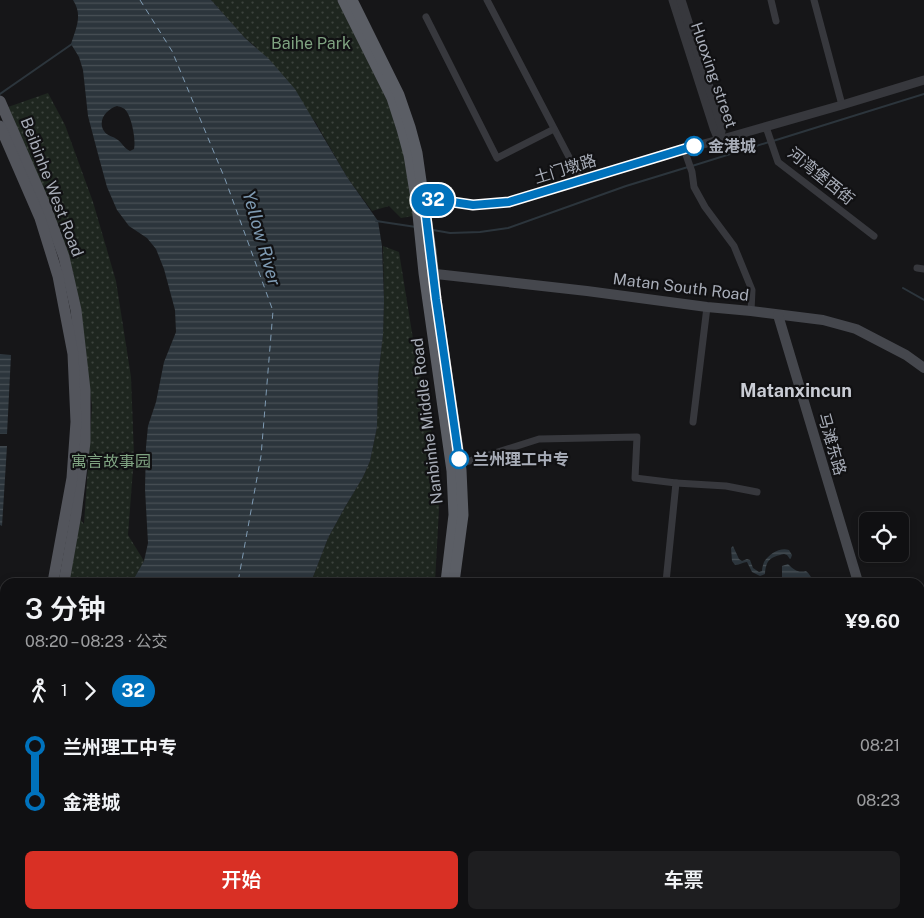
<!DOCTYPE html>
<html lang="zh">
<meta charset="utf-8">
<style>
:root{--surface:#101012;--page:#1e1e20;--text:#f1f3f6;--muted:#9c9d9f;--line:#303032;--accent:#d93025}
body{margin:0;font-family:"Public Sans","Noto Sans SC",sans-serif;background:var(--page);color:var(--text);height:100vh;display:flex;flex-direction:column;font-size:19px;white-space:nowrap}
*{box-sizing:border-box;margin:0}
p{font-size:16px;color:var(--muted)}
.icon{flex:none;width:28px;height:28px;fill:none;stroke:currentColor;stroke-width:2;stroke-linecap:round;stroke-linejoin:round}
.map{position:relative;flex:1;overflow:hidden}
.panel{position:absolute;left:0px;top:578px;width:925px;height:341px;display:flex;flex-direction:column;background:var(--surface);border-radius:15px 15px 0 0;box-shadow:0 2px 8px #0003,0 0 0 1px var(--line)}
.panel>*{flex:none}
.badge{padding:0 10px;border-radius:16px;font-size:18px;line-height:32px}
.fabs{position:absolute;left:859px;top:512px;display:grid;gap:10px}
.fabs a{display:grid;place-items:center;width:50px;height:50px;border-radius:8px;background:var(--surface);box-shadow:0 2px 8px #0003,0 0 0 1px var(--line);font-size:25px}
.map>.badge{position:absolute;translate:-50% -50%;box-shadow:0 0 0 2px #fff}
.legs{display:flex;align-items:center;gap:8px;height:55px;padding:0 25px;font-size:16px}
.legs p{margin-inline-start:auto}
.overview{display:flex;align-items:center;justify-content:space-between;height:85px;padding:0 25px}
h1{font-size:28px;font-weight:600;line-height:38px}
.action{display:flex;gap:10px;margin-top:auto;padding:10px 25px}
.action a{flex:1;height:58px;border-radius:8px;background:var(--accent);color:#fff;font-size:20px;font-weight:600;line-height:58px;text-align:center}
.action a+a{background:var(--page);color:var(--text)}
ul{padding:0 25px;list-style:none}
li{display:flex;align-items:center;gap:18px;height:55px;font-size:19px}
li i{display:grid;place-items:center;width:8px;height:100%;margin:0 6px;background:currentColor}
li i::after{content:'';width:12px;height:12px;margin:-6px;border:4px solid;border-radius:50%;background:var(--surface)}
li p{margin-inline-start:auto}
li:first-child i{background:linear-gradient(#0000 50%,currentColor 0)}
li:last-child i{background:linear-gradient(currentColor 50%,#0000 0)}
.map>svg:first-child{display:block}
</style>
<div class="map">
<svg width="924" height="918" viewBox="0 0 924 918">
<defs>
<pattern id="park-dots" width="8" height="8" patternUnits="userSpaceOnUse" patternTransform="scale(1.25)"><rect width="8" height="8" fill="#1e261f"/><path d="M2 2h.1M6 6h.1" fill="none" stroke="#3c433d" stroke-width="1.8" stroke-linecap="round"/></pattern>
<pattern id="water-rules" width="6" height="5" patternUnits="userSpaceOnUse" patternTransform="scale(1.25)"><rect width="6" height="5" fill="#2c353c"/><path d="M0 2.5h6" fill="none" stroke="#485056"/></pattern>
</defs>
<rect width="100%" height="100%" fill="#161618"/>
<g fill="url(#park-dots)">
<polygon points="211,0 337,0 392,110 406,162 413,216 401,218 389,206 372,211 347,177 316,123 255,46 245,38"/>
<polygon points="48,93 65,125 93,202 116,281 131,377 134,456 128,535 144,561 132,582 64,582 76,514 84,524 92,406 73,271 8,107"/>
<polygon points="383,246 399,252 414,345 435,450 439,509 435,582 311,582 328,538 345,507 363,477 370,461 377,427 378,377 383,335 384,300"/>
<polygon points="5,914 61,914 59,918 3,918"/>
<polygon points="253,914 377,914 375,918 253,918"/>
</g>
<g fill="url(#water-rules)" fill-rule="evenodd">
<path d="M73 0H211L245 38 269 59 295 89 347 177 378 221 382 246 384 300 383 335 378 377 377 427 370 461 363 477 345 507 328 538 311 582H132L144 561 148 543 145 489 146 447 148 426 156 402 164 362 176 332 175 310 164 269 156 249 147 238 129 226 117 210 107 187 98 154 88 116 83 70 79 57 71 44C76 28 83 15 73 0ZM117 106C121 107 125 108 127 112 132 120 136 140 134 149L130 151C124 148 122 143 118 140 113 136 107 136 104 131 97 120 107 109 117 106Z"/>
<polygon points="0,354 11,355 7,434 0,434"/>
<polygon points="0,446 7,446 2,526 0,525"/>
<path d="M733 546 739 559 742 561 747 559 750 560 753 568 759 572 762 571C762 568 763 565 764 562 769 554 780 547 789 550L792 555 791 558 790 559 787 555 784 554C770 557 766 560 765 574L760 576 752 572 747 562C743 562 740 565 735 565L732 561 731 548Z"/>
<path d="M788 564C794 570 798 573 806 571 810 574 812 578 812 582H785L782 580V566Z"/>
<polygon points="61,914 253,914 253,918 59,918"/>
</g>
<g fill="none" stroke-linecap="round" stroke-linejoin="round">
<g stroke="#2c353c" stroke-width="2">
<polyline points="0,94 72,44"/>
<polyline points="773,141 924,94"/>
<polyline points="692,166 769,142"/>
<polyline points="376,221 416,227"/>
<polyline points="433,230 450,233 480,232 508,228 626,186 688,167"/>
<polyline points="903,288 924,300"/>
</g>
<g stroke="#7f9bb3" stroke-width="1" stroke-dasharray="6 5" stroke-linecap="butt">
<polyline points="140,0 172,51 225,179 273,311 261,456 238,582"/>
<polyline points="175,918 176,914"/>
</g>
<g stroke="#37383d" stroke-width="7">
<polyline points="487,0 581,180"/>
<polyline points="771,0 776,21"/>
<polyline points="814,0 842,105"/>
<polyline points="426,17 497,158 554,129"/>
<polyline points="766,127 778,162 874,236"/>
<polyline points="684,149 692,172 694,187 705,207 734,246 752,290 751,311"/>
<polyline points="917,268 924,269"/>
<polyline points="693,422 707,307"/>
<polyline points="460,464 539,439 637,437 635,478 676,483"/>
<polyline points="666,582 676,483 726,486 757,492"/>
</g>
<g stroke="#37383d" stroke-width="9">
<polyline points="673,0 714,128 719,140"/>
<polyline points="681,0 722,127 719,140"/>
<polyline points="417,200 439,200 473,205 509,202 684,149 719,140 842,105 924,80"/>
</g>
<g stroke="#45474d" stroke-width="10">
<polyline points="427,273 587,291 707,307 751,311 823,320 856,329 906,355 924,368"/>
<polyline points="778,315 858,582"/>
<polyline points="920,792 922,798 922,807"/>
</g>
<g stroke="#53555c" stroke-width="11">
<polyline points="0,101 44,202 64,257 76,310 85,390 85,442 76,514 64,582"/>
<polyline points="0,126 40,218 58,276 73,354 76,422 72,478 53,582"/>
<polyline points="0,872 5,844"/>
<polyline points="3,918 5,908"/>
</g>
<g stroke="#5b5e65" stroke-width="11">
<polyline points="343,0 392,98 402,129 409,155 417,205 424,273 452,471 454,515 446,582"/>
<polyline points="352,0 399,95 410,127 417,153 431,251 436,299 461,470 463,515 454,582"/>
<polyline points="392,918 393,914"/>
</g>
</g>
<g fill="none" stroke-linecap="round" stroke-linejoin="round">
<defs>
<polyline id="line-1" points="459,459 436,299 424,200 439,200 473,205 509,202 694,146"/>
</defs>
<use href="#line-1" stroke="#fff" stroke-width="11"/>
<use href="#line-1" stroke="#0072bc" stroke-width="8"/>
</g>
<g fill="#fff" stroke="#0072bc" stroke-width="2.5">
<circle cx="694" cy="146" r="9"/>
<circle cx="459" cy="459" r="9"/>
</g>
<g text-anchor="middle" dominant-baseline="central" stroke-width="4.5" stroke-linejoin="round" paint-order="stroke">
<g font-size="16" fill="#7fa381" stroke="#111113">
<text x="311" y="43">Baihe Park</text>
<text x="111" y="461">寓言故事园</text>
</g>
<g font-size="16" fill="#a8adb8" stroke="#111113">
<text transform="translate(714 75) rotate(71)">Huoxing street</text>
<text transform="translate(565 169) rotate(-17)">土门墩路</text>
<text transform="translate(821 176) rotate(39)">河湾堡西街</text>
<text transform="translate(52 187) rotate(69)">Beibinhe West Road</text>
<text transform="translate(681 287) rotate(7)">Matan South Road</text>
<text transform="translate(427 421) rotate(-97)">Nanbinhe Middle Road</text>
<text transform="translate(832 444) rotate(74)">马滩东路</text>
</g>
<g font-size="16" font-weight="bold" fill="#a8adb8" stroke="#111113" text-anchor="start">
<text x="708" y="146">金港城</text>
<text x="473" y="459">兰州理工中专</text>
</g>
<g font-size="18" font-style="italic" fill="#7f9bb3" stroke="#111113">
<text transform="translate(262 238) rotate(74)">Yellow River</text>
</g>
<g font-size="18" font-weight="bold" fill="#c9ccd4" stroke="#111113">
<text x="796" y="390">Matanxincun</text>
</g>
</g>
</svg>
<div class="fabs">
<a><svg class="icon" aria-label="locate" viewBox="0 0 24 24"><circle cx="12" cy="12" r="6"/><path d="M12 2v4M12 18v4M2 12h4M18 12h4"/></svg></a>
</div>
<b class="badge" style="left:433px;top:200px;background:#0072bc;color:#fff">32</b>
<section class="panel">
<div class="overview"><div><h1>3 分钟</h1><p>08:20 – 08:23 · 公交</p></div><b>¥9.60</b></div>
<div class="legs"><svg class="icon" aria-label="walk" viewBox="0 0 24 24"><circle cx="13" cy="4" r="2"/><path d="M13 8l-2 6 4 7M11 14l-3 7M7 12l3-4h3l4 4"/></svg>1<svg class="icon" aria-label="forward" viewBox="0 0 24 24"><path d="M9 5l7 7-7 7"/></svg><b class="badge" style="background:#0072bc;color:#fff">32</b></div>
<ul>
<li><i style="color:#0072bc"></i><b>兰州理工中专</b><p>08:21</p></li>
<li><i style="color:#0072bc"></i><b>金港城</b><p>08:23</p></li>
</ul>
<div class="action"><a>开始</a><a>车票</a></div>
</section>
</div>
